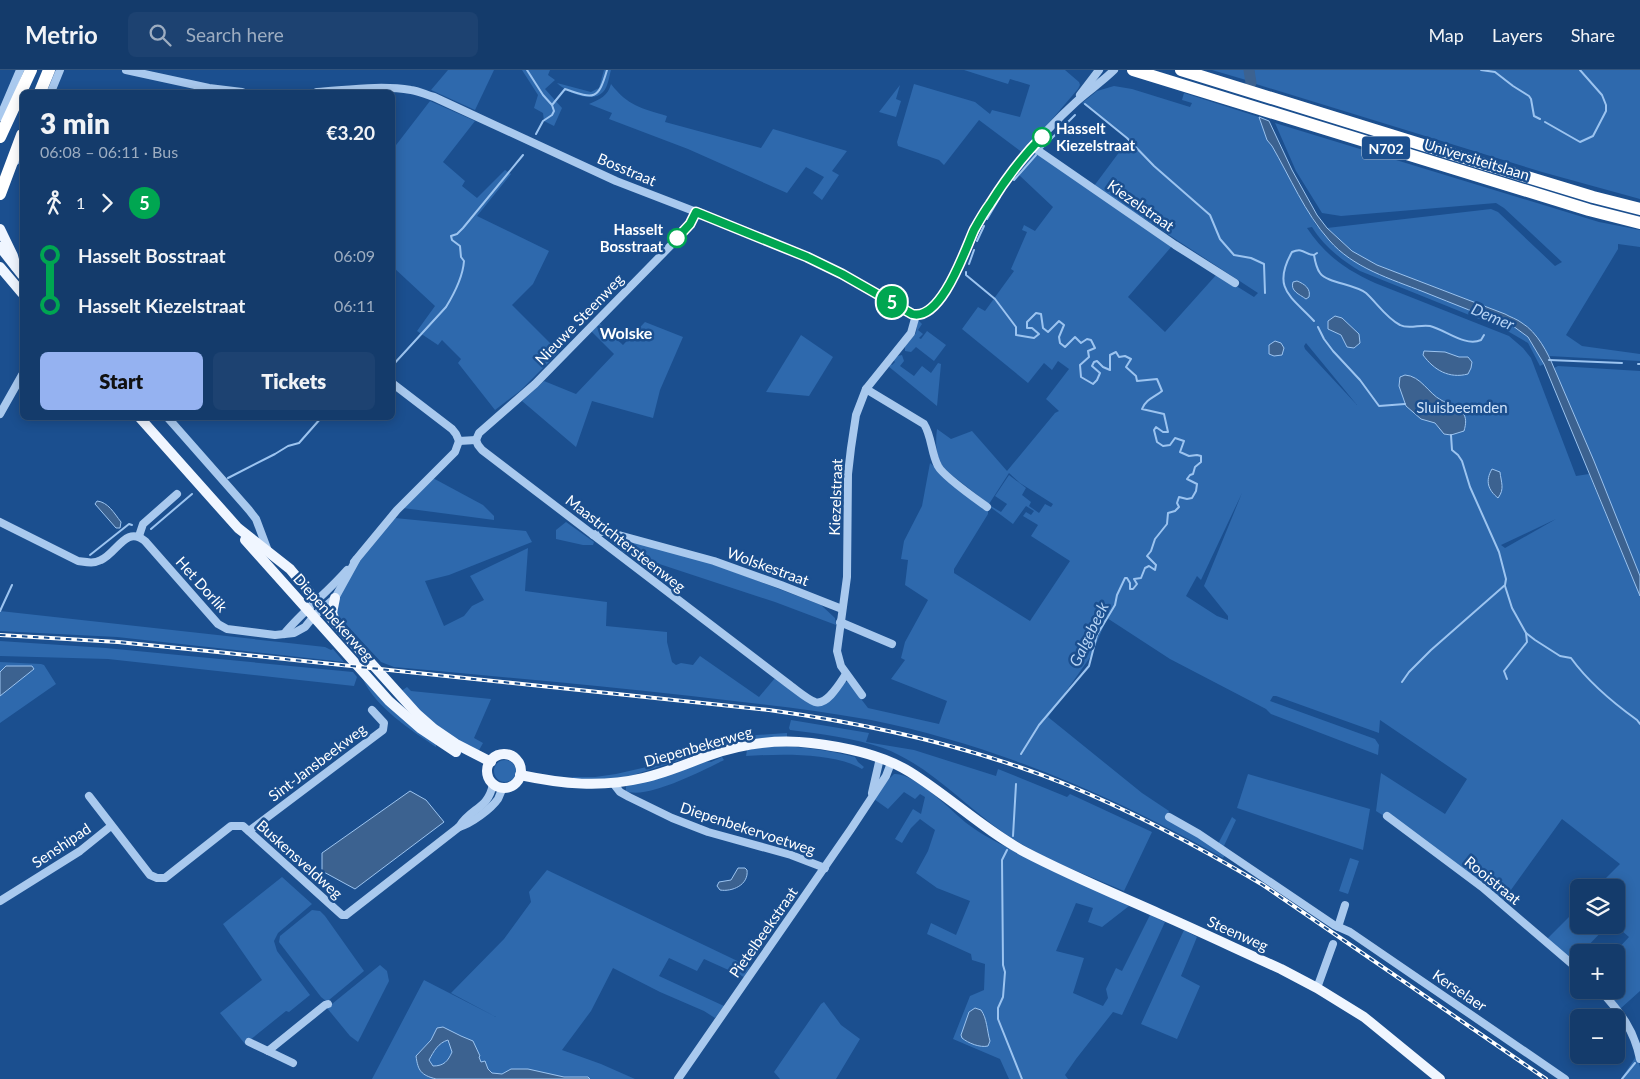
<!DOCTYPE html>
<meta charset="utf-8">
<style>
:root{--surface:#143b6b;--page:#1d4271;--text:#f1f3f6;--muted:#9dadc1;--line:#33557e;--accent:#95b2f1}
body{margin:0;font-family:Lato,sans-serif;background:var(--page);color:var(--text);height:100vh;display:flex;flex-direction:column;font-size:19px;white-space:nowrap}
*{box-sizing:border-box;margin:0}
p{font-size:16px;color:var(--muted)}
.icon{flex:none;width:28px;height:28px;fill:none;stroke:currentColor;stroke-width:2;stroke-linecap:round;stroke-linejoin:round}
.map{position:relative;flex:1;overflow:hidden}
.drawer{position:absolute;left:20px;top:20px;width:375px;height:330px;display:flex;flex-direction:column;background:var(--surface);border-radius:8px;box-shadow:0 2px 12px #0003,0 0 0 1px var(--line)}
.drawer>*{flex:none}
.badge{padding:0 10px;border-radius:16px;font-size:18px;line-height:32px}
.fabs{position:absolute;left:1570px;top:809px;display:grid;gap:10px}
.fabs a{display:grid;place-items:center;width:55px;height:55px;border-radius:8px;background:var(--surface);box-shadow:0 2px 12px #0003,0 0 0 1px var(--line);font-size:25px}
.map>.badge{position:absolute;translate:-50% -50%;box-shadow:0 0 0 2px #fff}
.legs{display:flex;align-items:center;gap:8px;height:55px;padding:0 20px;font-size:16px}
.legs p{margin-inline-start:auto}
.summary{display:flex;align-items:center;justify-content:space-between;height:85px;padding:0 20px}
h1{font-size:28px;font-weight:800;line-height:38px}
.action{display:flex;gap:10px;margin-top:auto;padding:10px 20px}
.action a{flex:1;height:58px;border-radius:8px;background:var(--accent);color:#111;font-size:20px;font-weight:800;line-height:58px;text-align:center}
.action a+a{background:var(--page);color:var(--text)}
ul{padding:0 20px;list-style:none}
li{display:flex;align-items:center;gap:18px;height:50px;font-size:19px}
li i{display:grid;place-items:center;width:8px;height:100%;margin:0 6px;background:currentColor}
li i::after{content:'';width:12px;height:12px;margin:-6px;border:4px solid;border-radius:50%;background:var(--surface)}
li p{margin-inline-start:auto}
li:first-child i{background:linear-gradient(#0000 50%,currentColor 0)}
li:last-child i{background:linear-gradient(currentColor 50%,#0000 0)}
header{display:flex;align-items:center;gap:30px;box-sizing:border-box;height:70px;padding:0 25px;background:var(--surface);border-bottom:1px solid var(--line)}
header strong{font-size:24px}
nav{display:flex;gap:28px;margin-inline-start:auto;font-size:18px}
.search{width:350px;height:45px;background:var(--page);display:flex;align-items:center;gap:12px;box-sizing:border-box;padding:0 18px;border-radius:8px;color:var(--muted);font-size:19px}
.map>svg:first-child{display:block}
</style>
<header>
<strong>Metrio</strong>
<div class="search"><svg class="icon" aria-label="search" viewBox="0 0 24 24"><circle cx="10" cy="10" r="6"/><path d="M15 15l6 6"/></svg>Search here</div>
<nav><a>Map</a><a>Layers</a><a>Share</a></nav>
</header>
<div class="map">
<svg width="1640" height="1009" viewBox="0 0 1640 1009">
<rect width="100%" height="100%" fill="#1b4f8f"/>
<g fill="#2e69ad" fill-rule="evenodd">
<polygon points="448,0 494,0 475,40 431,20"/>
<polygon points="522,0 550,0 548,5 555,10 545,19 562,38 554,56 544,51 543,43 534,38 538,25"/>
<path d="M604 0H611C609 7 608 17 603 22 592 34 566 22 557 13L591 22 599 18Z"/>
<polygon points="964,0 1065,0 1079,12 1080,15 1078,19 1023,83 979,50 944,95 939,90 898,76 897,72 914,14 975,32 990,44 992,40 1020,47 1030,15 1010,9 1008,14"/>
<polygon points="1212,0 1244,0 1246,10"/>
<polygon points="1254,0 1640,0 1640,129 1542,102 1256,14"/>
<path d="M611 14C628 36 641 38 667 46L665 52 761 78 773 59 847 81 832 101 839 105 822 130 813 123 824 107 806 97 787 123 688 79 609 49 612 43 589 34C600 29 608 26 611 14Z"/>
<polygon points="900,15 896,29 901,31 896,47 879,42"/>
<path d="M1114 16 1132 19 1190 37 1192 33 1182 30 1184 23 1259 47 1267 70 1272 76 1316 155 1363 197 1513 256 1528 267 1544 294 1540 296 1528 273 1504 259 1360 201C1341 190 1323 175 1312 157L1307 158C1326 186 1345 199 1375 213L1509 266 1523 278 1531 288 1576 406 1589 404 1640 526V921L1620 939 1604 920H1616V882H1615L1629 867 1615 855 1616 818 1597 817 1620 794 1562 749 1503 831 1426 773 1376 741 1381 703 1445 744 1467 709 1380 650 1379 663 1276 626H1273L1270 631 1375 669 1379 675 1378 685 1271 644 1266 639 1170 589 1107 548 1091 586 1048 647 1142 723 1169 741 1166 747 1226 784 1223 788C1114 726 995 675 871 650 811 639 751 633 691 626 592 615 493 606 394 597L381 592 342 550 335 541C342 508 373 473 395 448L526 461 532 472 449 505 425 511 444 556 464 546 472 536 484 530 470 506 528 478 525 521 607 532 606 556 667 562V572L672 592 676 595 681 593 693 595 700 586 759 627 775 608 816 635 844 612H848L868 638 939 654 947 631 891 609 905 590 901 588 905 572 928 530 905 515 908 490 901 489 904 471 922 436 930 393 985 440H988V444L954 499V503L1030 551 1070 491 1031 466 1038 455 1023 446 1026 442 1031 445 1034 441 1026 436 1013 454 989 436V435L1001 442 1007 434 995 426 1009 405 1026 418 1022 425 1031 432 1029 436 1039 443 1045 434 1051 437 1053 434 1020 413 1009 403 989 434 944 399C936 386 935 374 937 359L951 369 972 361 1007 401 1055 343 1059 341 1046 329 1069 299 1058 291 1052 300 1044 293 1028 313 962 259 978 237 985 241 1014 201 1011 199 1027 162 1022 160 1024 155 1035 161 1053 137 1018 104 1035 82 1172 176 1128 227 1165 262 1217 204 1254 227 1258 223 1094 116 1129 69 1082 33 1097 21ZM1306 273 1357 335 1305 279 1304 276ZM1242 423 1204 516 1228 546V550L1217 546 1186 526 1197 506 1201 510ZM1556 449 1505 478 1501 475Z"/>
<polygon points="430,31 475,51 443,92 465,111 462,116 477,128 505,100 511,104 477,146 549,181 533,214 512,235 559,282 520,321 495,340 458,293 461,289 442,270 438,275 417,261 435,236 393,197 393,79"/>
<polygon points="1275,53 1599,152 1640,160 1640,177 1618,174 1618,179 1566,265 1582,276 1640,284 1640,291 1549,286 1538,269 1524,254 1505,244 1377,195 1352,181 1327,158 1491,139 1498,142 1555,196 1562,192 1504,138 1496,133 1341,146 1322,143 1296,101"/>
<polygon points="918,250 922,254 918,260 923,264 919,268 921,269 927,261 946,275 934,291 916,277 911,282 905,281 905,276 916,263"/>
<polygon points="645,252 683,267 660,320 653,348 592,331 576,377 522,331 544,311 576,324 614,284 591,261 599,253 623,275"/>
<polygon points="801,265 833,287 809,326 766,322"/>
<polygon points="902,285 904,291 900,296 914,306 922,296 931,303 938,293 941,294 937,336 888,296 890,293 892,295 895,292 893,290 897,286"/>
<polygon points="1558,296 1640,301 1640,506 1594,391 1554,298"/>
<polygon points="431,407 483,435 494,446 494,450 403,438"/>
<polygon points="566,452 594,472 593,475 583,475 556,469 556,460"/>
<polygon points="604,464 713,494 821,535 835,548 836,555 775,532 623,482 603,465"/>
<polygon points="0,541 325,577 331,580 333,579 344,592 117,567 0,561"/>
<polygon points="0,571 106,578 353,602 357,607 354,616 108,589 0,586"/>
<polygon points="0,592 41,594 44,595 56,614 0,653 0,626 34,599 6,596 0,602"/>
<path d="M363 609 368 611 436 674V677C411 660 375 637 363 609Z"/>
<polygon points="407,617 411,621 491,629 474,668 483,673 478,682 439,658 400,622"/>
<path d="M791 650 869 663 866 672 914 680 996 706 998 699 1067 727 1070 724 1152 762 1124 821C1084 804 1040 788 1004 763 964 735 929 695 883 678 854 668 821 664 790 660L789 658Z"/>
<polygon points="787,663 787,667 724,676 630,706 605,710 572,710 573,707 595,707 616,704 651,696 732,669 757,665"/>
<path d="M772 676C801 676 827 680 855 687L858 692 864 697 862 699C834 682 779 684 746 686L747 680Z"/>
<path d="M722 687 724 690C704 700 646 730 626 721V716L629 715 704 691 711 692Z"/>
<circle cx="505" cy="701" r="11"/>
<path d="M894 704C915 702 952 742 969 755 982 765 997 772 1012 780 1050 800 1090 817 1129 836L1102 857 1088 852 1093 838 1076 833 1056 881 1084 888 1073 923 1103 936 1108 928 1106 919 1116 898 1122 901 1150 845 1165 852 1122 945 1113 942 1076 989 1065 1005 1068 1009H1009L1000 989 953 969 970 926 984 920 985 894 972 890 971 884 927 864 931 853 956 865 970 831 937 818 916 803 928 781 935 760 920 749 911 758 902 773 895 769 913 739 921 744 925 727 920 724 915 729 904 722 888 739 874 729 888 710ZM979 939 984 944 990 970 961 966 965 953Z"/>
<polygon points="1248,704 1370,739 1363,780 1237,738"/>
<polygon points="1232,747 1236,750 1223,778 1218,774"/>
<polygon points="1350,788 1359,791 1348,824 1339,821"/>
<polygon points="547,800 750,897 744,907 704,889 697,901 669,888 659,906 724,936 715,948 704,941 660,922 613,898 591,941 562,980 601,994 635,1009 372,1009 424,910 496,947 451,923 504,869 531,832 529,822"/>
<polygon points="282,807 312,834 278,863 274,871 277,881 310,925 289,942 286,941 245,974 220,943 262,910 223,854"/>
<polygon points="1579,837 1579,855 1608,855 1582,882 1579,882 1579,886 1574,892 1547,869"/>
<polygon points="312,840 320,841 325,846 364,901 329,930 326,931 321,927 279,872 280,866"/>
<polygon points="1184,860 1197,867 1181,906 1200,916 1177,969 1141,954"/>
<polygon points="380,895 387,901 389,911 358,972 350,966 327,938"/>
<polygon points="824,932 841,955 860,969 836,1009 780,1009 774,1002 821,934"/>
<polygon points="1637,985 1640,997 1640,1009 1621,1009"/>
</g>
<g fill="#3c6290" stroke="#9cc4f0" fill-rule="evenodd">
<path d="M1259 47 1269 51 1292 100 1317 145 1327 158 1352 181 1377 195 1505 244C1510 247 1517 249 1522 253 1537 262 1548 283 1554 298L1594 391 1640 506V526L1544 294 1528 267 1513 256C1483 246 1454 234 1424 222 1391 209 1353 198 1329 170 1305 143 1290 107 1272 76L1267 70Z"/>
<path d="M1297 211C1305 214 1311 219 1309 227L1306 229C1299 224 1290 221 1293 212Z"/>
<polygon points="1335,246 1342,248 1359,264 1360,273 1354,278 1347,277 1341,265 1328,259 1328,251"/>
<polygon points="1275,271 1281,273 1284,278 1282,285 1274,286 1269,284 1269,275"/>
<path d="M1424 281 1445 282 1459 287H1468L1472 292 1471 298 1468 304C1449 309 1434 300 1423 285Z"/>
<path d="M1405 305C1421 306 1428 323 1441 330 1448 334 1456 335 1462 342 1467 347 1466 354 1464 361L1451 365 1444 364 1435 353 1421 349 1406 336 1399 316 1400 307Z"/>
<path d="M1492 399 1500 402C1501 412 1505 419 1498 428 1488 420 1485 411 1492 399Z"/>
<path d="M97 431C108 432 114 443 121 452L120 458H116L95 434Z"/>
<polygon points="6,596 32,596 34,599 0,626 0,602"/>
<polygon points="410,721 426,730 444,752 355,819 322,801 322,783"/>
<path d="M738 798H745L747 800C749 815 732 822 720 820L717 816 719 812 731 810Z"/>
<path d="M975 938 981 940C987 948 987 961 990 971L988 976C980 978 968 973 962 968L961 965 969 942Z"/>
<path d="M443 957 461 966 473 971 480 986 479 987 481 992 485 991 488 999 492 1003 502 1004 511 999H528L564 1007H588L590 1009H436C421 1005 418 1001 416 986L431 970 437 958ZM448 970 452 982C448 991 444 996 433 996L429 990C434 981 438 973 448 970Z"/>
</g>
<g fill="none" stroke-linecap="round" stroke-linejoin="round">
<g stroke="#9cc4f0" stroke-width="2">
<polyline points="527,0 543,25 552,35 554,41 552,45 543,51 536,64"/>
<polyline points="1481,0 1495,2 1513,16 1529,26 1531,29 1534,46 1540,49"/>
<polyline points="1085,34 1127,68 1154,96 1210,145 1220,169 1234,185 1251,188 1264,194 1265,223"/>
<path d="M552 35 565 19C594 29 598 31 607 0"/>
<polyline points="1545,52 1580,72 1593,66 1606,41 1606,35 1602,25 1580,0"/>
<polyline points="1041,79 1075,45"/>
<polyline points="1014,110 1036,85"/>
<polyline points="987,149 1000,127"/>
<polyline points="977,171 984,156"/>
<path d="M1314 185C1315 191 1317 199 1320 203 1327 213 1354 214 1366 223 1377 233 1386 248 1400 255 1409 260 1420 254 1430 256 1446 260 1465 277 1481 270L1484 265"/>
<polyline points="969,194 974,180"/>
<path d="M966 202V205L995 229 1016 257V265L1034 268 1039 264 1032 258H1027V252L1036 243 1041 244 1043 258 1048 262 1059 251 1064 255 1059 267 1060 273 1065 277 1075 267 1081 273 1087 269 1091 270 1095 278 1088 281 1089 287 1080 295 1081 307 1093 314 1097 310 1100 303 1092 296 1094 292 1097 291 1103 297 1110 300V285L1116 282 1119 287 1125 286 1131 289 1126 297 1136 306 1137 311 1157 309 1162 321C1155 327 1146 329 1142 339L1164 344 1168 362H1163L1156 357 1154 360 1157 372 1163 376 1170 375 1175 368 1184 371 1180 382 1189 386 1197 385 1201 386V392L1195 397 1193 404 1190 405 1187 409 1197 414 1196 421 1192 428 1187 429 1179 427 1177 433 1179 437 1175 441 1168 443 1167 454 1155 469 1151 481 1147 486 1156 495 1155 500 1149 496 1145 498 1141 508 1134 509 1137 514 1133 519H1130V513L1127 508H1125L1117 525 1115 535 1097 565 1089 596 1039 655 1021 684"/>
<path d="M1314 251C1292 227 1271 219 1292 182 1304 177 1305 185 1314 185L1317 183"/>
<polyline points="1318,257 1324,269 1333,281 1360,310 1379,336 1405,334"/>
<polyline points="1549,290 1622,293"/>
<polyline points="1638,294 1640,294"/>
<path d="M392 296 446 237C454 224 463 205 464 191L461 187 460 176 452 170 451 166 457 164 463 158 523 85"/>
<polyline points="228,408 275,384 288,376 299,373 321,348"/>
<polyline points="151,459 192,424"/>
<polyline points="90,485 129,454 132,455"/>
<path d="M1505 516 1512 538 1526 563 1535 570 1560 586 1571 588C1589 613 1612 632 1637 650L1640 654"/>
<polyline points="0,541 12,515"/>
<polyline points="1507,609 1504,601 1527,572 1526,563"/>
<polyline points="1402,612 1409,602 1431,580 1505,515 1506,509 1499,482 1470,417 1462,391 1458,385 1452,380 1451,365"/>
<polyline points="1013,766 1016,714"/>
<polyline points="1007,780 1002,790 1003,895 1005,902 1003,927 998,938 998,949 1022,1009"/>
<polyline points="1622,1009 1635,993"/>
</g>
<polyline stroke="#3c6290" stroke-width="11" points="1249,0 1251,13"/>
<g stroke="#a9c9ee" stroke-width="8">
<polyline points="126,0 209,18 242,22"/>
<polyline points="51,22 60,0"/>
<path d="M317 22C348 20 380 15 411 20 419 21 426 25 434 27L616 111 717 150 807 187 851 209 912 244C942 253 969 171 980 151 1002 109 1041 64 1076 32 1088 21 1102 12 1114 0"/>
<polyline points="1080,25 1099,0"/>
<polyline points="0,47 20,0"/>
<polyline points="1033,77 1175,175 1235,213"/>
<polyline points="12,94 22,86"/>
<polyline points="392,313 452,359 456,364 459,371"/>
<path d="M866 319 924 354C932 367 931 383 938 396 943 406 976 429 987 437"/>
<polyline points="0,344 22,305"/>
<polyline points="168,348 249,440 256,449 268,481"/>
<path d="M476 370 478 375 482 380 791 616C798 621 807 629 815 632 827 636 840 613 846 604"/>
<polyline points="476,370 479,363 535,314 681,165 690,154 695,142"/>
<polyline points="459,371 476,370"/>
<path d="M0 452 78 491C86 492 93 494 101 490 117 483 126 455 145 471L218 554 227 559 275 565 294 563 305 557 314 546 335 528 356 490"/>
<polyline points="593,465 604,461 714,491 781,515 842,539"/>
<polyline points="139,466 143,454 177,424"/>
<polyline points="354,492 397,440 455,382 459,371"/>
<polyline points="840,552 892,574"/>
<path d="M284 564C303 541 327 523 347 500"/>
<polyline points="862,625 841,596 837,581 847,507 848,404 851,378 856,345 866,319 911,263 916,245"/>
<polyline points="613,713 620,722 629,727 672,748 708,762 791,785 825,798"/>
<polyline points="872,723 880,688"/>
<path d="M89 726 150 805 157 808H165L231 756H243L342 845H346L459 757C471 737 488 740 493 714"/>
<polyline points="1387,746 1482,817 1579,900"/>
<polyline points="1169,747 1199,764 1334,855 1350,862 1565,1009"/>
<path d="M459 757C471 754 491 739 498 729 500 725 501 721 503 718"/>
<polyline points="249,761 383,660 384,653 372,640"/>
<polyline points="0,831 80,781 111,756"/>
<polyline points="1338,857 1345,835"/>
<polyline points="1317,918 1333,874"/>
<path d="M1600 920C1620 942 1634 959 1640 989"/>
<polyline points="249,972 268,981"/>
<polyline points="293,993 268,981 325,935 328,934"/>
<polyline points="678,1009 851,759 886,706 891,693"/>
</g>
<g stroke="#f0f6ff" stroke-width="10">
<polyline points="0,159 13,186 16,197"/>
<polyline points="0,177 22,205"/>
<polyline points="0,197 22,223"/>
<polyline points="140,348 238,458 290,499 337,555 417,644 434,659 456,674 491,692"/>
<polyline points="245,470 389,631 420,658 456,682"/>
<polyline points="335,528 332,543 335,551"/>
<circle cx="504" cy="701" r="17"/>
<path d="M520 705C563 714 600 718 643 708 666 703 688 693 710 685 742 674 778 669 811 673 845 677 881 684 910 702 950 727 984 760 1025 782 1069 805 1115 824 1160 844 1201 862 1241 881 1281 899L1317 918 1364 947 1440 1009"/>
</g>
<g stroke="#fff" stroke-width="12">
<polyline points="1133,0 1589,140 1640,153"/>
<polyline points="1181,0 1481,93 1593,127 1640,139"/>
<polyline points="40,22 49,0"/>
<polyline points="0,67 31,0"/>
<polyline points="0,124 22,65"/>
</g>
<defs>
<path id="rail" d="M0 565 118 572 208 581 769 640C870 654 970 676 1065 714 1134 742 1199 777 1263 815L1546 1009"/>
</defs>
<use href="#rail" stroke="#fff" stroke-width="4"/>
<use href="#rail" stroke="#1b4f8f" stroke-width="2" stroke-dasharray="5.5" stroke-linecap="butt"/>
</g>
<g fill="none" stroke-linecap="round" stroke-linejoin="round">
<defs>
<path id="line-1" d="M677 168 690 154 696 142 807 187 842 204 912 244C941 252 965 180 974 160 979 151 984 142 990 134 1005 110 1022 87 1042 67"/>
</defs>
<use href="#line-1" stroke="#fff" stroke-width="11"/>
<use href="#line-1" stroke="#00a651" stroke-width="8"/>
</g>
<g fill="#fff" stroke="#00a651" stroke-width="2.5">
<circle cx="1042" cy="67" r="9"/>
<circle cx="677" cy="168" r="9"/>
</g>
<g text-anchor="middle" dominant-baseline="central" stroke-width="5" stroke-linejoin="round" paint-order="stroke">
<rect fill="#1b4f8f" stroke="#bbcadd" stroke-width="1" x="1362" y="66.5" width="48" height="23" rx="4"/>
<g font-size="14" font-weight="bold" fill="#fff">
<text x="1386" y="78">N702</text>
</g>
<g font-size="15" font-weight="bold" fill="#fff" stroke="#1b4f8f" text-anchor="start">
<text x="1056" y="58">Hasselt<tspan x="1056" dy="17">Kiezelstraat</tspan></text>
<text x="663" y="159" text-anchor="end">Hasselt<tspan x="663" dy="17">Bosstraat</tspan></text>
</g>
<g font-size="15" fill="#fff" stroke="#1b4f8f">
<text transform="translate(1477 89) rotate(17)">Universiteitslaan</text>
<text transform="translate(627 99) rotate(23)">Bosstraat</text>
<text transform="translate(1141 135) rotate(35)">Kiezelstraat</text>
<text transform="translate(579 249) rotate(-46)">Nieuwe Steenweg</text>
<text transform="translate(835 427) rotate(-88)">Kiezelstraat</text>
<text transform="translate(626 473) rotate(38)">Maastrichtersteenweg</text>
<text transform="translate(768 496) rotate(20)">Wolskestraat</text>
<text transform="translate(202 514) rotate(48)">Het Dorlik</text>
<text transform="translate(334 547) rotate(48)">Diepenbekerweg</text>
<text transform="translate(698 676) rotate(-16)">Diepenbekerweg</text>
<text transform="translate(317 692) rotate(-37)">Sint-Jansbeekweg</text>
<text transform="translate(748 758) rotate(18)">Diepenbekervoetweg</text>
<text transform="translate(61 775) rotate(-34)">Senshipad</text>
<text transform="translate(300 789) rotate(42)">Buskensveldweg</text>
<text transform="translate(1493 810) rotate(39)">Rooistraat</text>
<text transform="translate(763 862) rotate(-55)">Pietelbeekstraat</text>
<text transform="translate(1238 863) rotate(24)">Steenweg</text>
<text transform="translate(1460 920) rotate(34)">Kerselaer</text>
</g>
<g font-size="15" fill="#cfe3fa" stroke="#1b4f8f">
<text x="1462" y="337">Sluisbeemden</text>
</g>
<g font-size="16" font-style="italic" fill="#b5d3f5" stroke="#1b4f8f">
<text transform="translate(1493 246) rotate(23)">Demer</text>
<text transform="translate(1088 564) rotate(-64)">Galgebeek</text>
</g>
<g font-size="16" font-weight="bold" fill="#fff" stroke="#1b4f8f">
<text x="626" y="262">Wolske</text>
</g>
</g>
</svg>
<div class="fabs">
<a><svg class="icon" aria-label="layers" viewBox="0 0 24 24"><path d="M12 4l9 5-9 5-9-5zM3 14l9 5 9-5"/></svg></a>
<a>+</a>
<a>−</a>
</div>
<b class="badge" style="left:892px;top:232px;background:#00a651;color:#fff">5</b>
<section class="drawer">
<div class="summary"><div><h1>3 min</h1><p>06:08 – 06:11 · Bus</p></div><b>€3.20</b></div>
<div class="legs"><svg class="icon" aria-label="walk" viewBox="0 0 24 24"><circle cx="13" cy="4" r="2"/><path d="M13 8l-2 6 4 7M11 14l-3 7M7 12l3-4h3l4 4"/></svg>1<svg class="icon" aria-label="forward" viewBox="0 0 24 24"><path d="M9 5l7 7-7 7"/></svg><b class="badge" style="background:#00a651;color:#fff">5</b></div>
<ul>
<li><i style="color:#00a651"></i><b>Hasselt Bosstraat</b><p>06:09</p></li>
<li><i style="color:#00a651"></i><b>Hasselt Kiezelstraat</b><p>06:11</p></li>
</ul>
<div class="action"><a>Start</a><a>Tickets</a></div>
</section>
</div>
